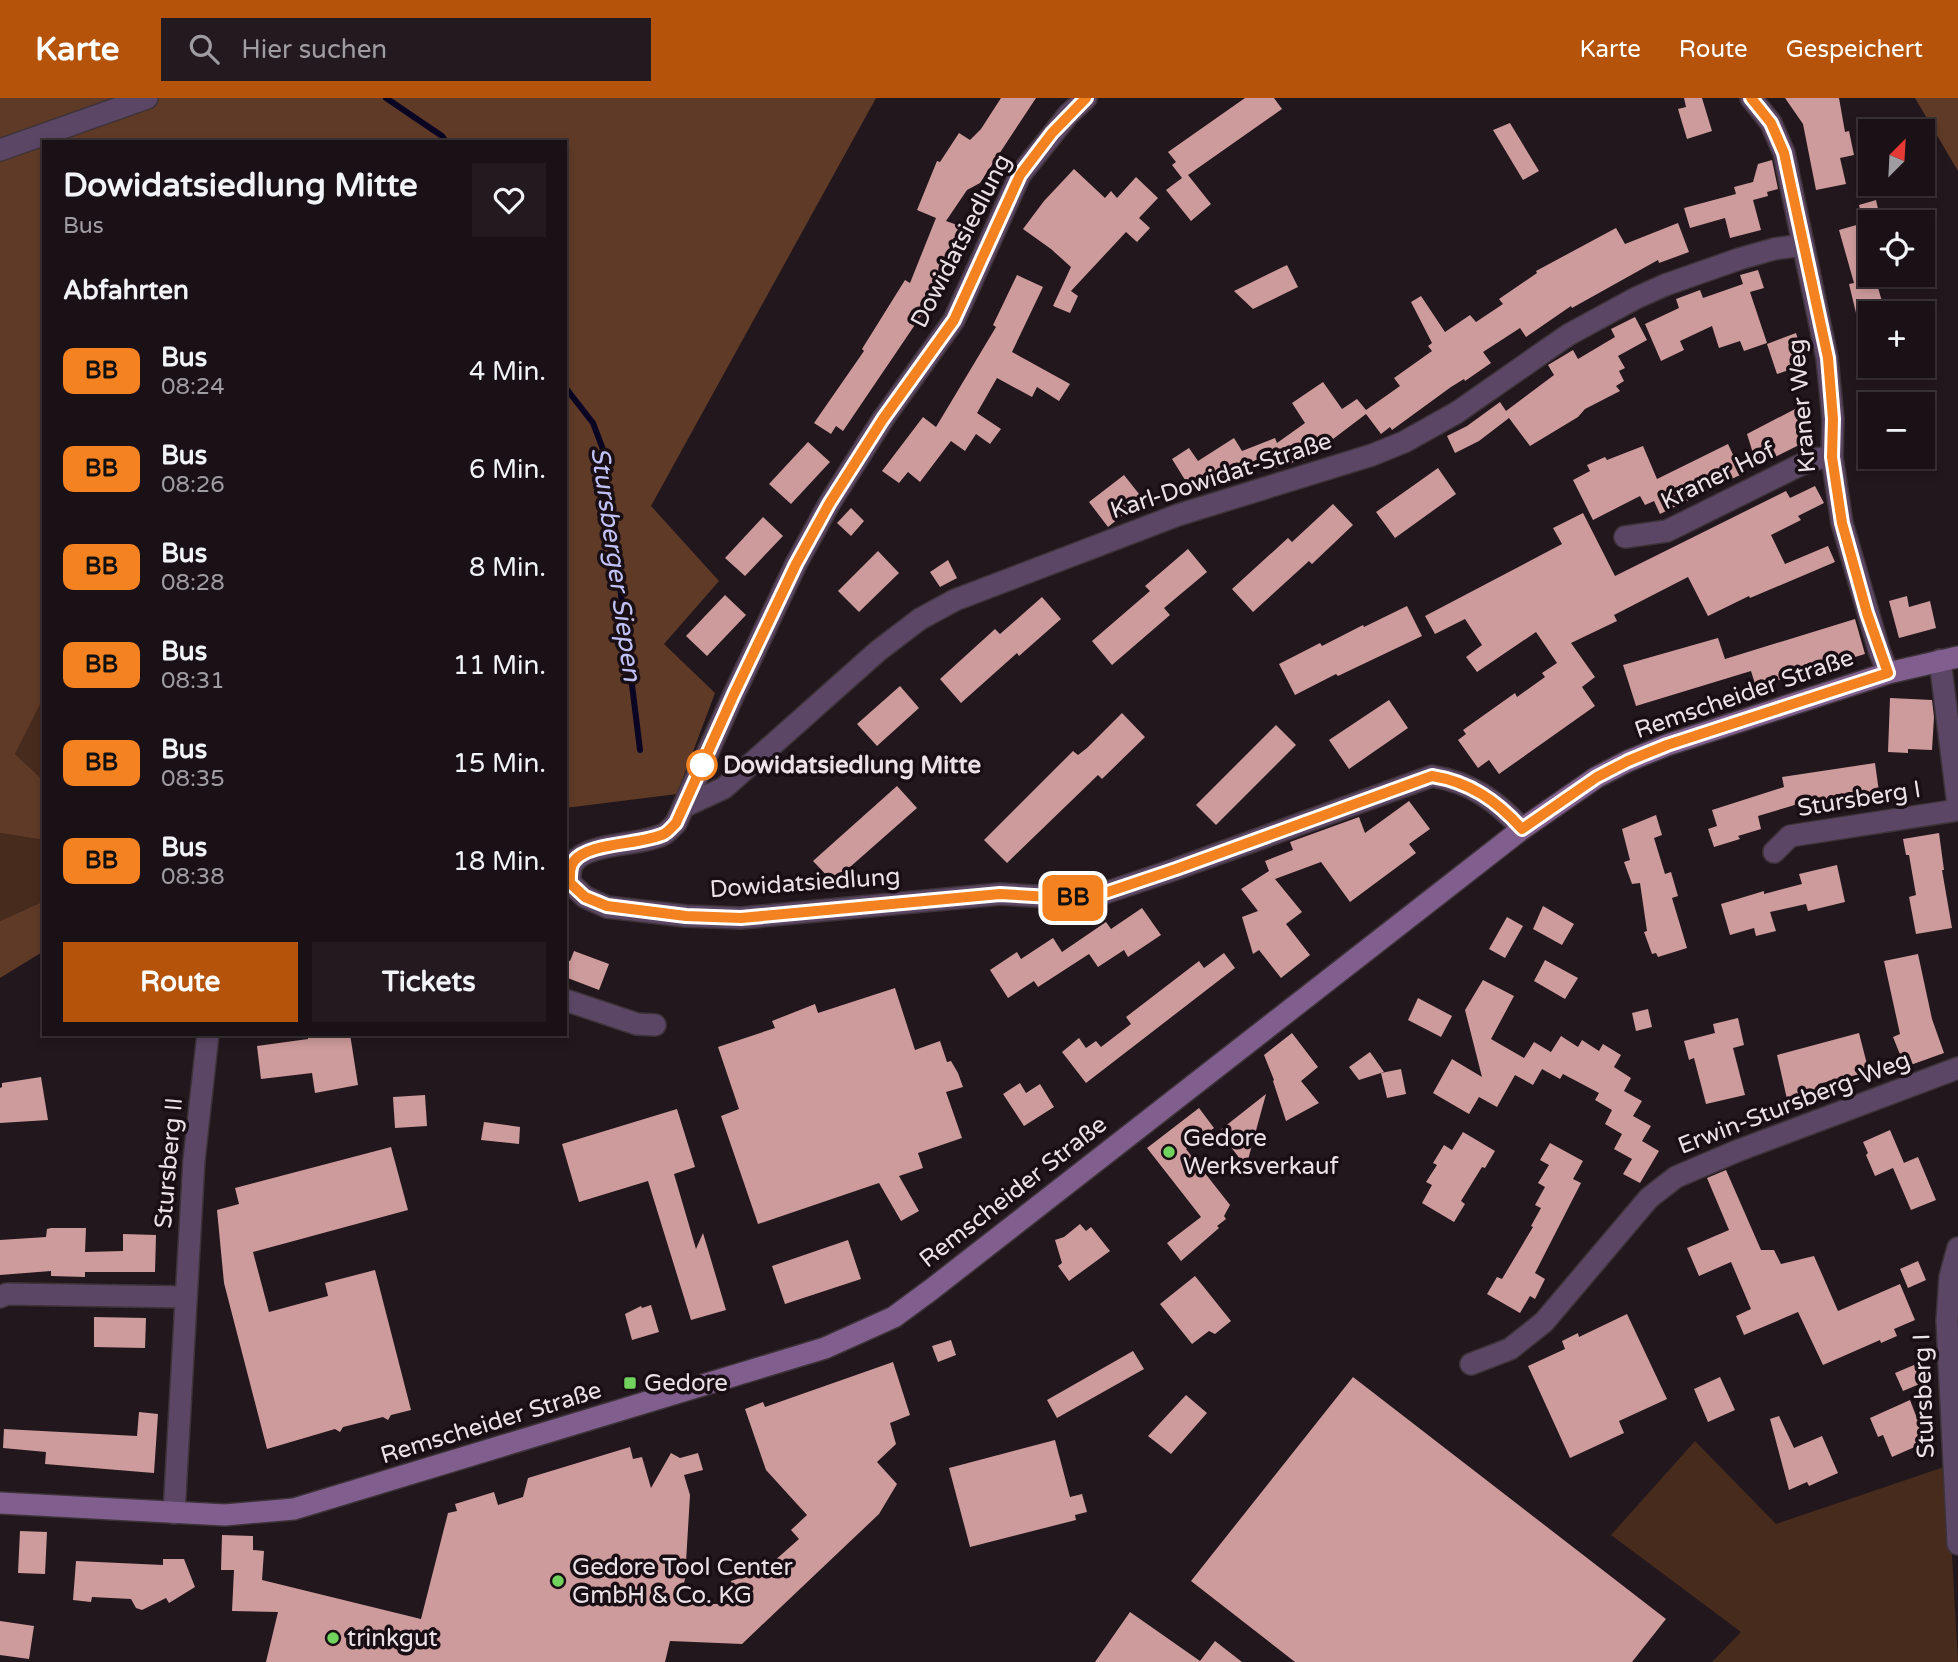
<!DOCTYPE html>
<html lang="de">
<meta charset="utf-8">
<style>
:root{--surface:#1a1116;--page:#231a1f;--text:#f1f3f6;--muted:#9f9da1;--line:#383135;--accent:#b45309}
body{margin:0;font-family:"Varela Round",sans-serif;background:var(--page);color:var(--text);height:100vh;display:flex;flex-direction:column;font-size:26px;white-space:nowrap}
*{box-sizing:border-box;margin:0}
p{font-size:23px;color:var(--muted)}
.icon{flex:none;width:38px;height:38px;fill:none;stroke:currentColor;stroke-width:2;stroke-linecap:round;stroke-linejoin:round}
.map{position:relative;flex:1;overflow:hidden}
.side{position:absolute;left:42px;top:42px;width:525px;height:896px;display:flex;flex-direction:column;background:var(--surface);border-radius:0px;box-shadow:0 4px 10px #0003,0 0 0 2px var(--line)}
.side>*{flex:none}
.badge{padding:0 14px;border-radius:10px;font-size:24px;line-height:46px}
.needle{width:46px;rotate:24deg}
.tools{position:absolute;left:1858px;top:21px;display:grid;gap:14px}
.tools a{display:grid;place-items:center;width:77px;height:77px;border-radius:0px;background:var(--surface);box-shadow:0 4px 10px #0003,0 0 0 2px var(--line);font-size:35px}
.map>.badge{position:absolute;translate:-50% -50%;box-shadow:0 0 0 4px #fff}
h2{padding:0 21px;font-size:26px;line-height:63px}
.round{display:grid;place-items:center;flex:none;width:74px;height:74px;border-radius:0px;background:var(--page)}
.headline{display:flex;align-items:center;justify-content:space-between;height:119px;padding:0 21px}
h1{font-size:33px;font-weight:700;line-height:52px}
.action{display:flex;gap:14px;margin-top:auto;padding:14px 21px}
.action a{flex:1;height:80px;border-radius:0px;background:var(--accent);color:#fff;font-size:28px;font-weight:700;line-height:80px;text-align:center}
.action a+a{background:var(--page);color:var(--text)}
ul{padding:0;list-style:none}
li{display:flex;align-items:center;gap:21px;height:98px;padding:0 21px}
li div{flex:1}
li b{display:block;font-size:26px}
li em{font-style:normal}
li .badge{min-width:77px;font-weight:700;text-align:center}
header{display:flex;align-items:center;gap:42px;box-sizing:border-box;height:98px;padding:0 35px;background:var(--accent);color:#fff}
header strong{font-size:33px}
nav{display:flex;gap:38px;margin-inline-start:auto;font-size:24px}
.search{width:490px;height:63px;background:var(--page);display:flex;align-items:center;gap:18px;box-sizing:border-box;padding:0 24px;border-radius:0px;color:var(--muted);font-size:26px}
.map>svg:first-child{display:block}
</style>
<header>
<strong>Karte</strong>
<div class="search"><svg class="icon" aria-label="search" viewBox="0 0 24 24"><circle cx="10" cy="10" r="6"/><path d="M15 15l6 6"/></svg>Hier suchen</div>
<nav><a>Karte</a><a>Route</a><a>Gespeichert</a></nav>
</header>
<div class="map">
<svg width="1958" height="1564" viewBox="0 0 1958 1564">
<rect width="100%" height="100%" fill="#22171d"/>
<g fill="#472b1c">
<polygon points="44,599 44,683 15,656"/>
<polygon points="0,735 44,742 44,803 0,823"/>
<polygon points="1695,1343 1776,1426 1947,1368 1958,1564 1712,1564 1741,1534 1611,1437"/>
</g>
<g fill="#5f3a27">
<polygon points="0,0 876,0 651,408 719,483 664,546 715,595 677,696 565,710 565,44 44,44 44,599 15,656 44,683 44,742 0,735"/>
<polygon points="1915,0 1958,0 1958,73"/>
<polygon points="44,803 44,853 0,880 0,823"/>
</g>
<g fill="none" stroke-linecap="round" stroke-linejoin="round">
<g stroke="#090522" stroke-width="6">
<polyline points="386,0 442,38 446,44"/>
<polyline points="565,289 593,325 607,362 605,408 613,423 616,435 615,448 640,652"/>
</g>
</g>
<g fill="#ce9b9c">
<polygon points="1001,0 1036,0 980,85 967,92 946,123 963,129 942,180 927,209 843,333 836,328 831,336 814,325 864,253 862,251 905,182 910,185 936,120 917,112 937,63 940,64 959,35 970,42 981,31"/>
<polygon points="1245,0 1274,0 1282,11 1188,77 1211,106 1191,123 1166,92 1182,80 1172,67 1176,64 1168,54"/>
<polygon points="1684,0 1702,0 1712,33 1687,41 1678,11 1686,9"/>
<polygon points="1785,0 1839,0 1845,34 1849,33 1854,57 1840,60 1846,86 1816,92 1803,26"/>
<polygon points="1510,25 1539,73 1523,82 1493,32"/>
<polygon points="1772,62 1778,91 1767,94 1768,98 1753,102 1761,132 1730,140 1725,120 1690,130 1684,110 1736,96 1734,89 1753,84 1758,66"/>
<polygon points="1074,71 1105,100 1111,93 1117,100 1136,79 1158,100 1139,120 1150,130 1137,144 1126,134 1071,193 1078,198 1070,215 1053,208 1071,169 1051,151 1023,131 1044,103"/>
<polygon points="1876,102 1881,124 1871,124 1871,177 1878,177 1875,179 1883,207 1856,215 1849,186 1854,185 1839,132 1867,124 1863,124 1859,107"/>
<polygon points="1678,125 1689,154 1659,165 1658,162 1572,210 1571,208 1526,239 1520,230 1483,254 1491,265 1465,283 1464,281 1451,289 1392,332 1390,329 1381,336 1366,316 1304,363 1301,359 1289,367 1286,363 1273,372 1267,355 1209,391 1204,382 1190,390 1172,361 1189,350 1198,363 1234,340 1242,353 1275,340 1277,345 1305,325 1292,305 1323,284 1342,311 1357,301 1366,312 1400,288 1394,280 1432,253 1428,248 1432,245 1411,204 1421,198 1445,234 1470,217 1476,224 1503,206 1499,201 1537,175 1536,173 1616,130 1625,146"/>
<polygon points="1287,167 1298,189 1253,211 1234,193"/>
<polygon points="1758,172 1764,190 1750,194 1767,245 1744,253 1740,243 1719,250 1712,228 1680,243 1684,252 1661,263 1645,226 1679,210 1676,201 1700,192 1703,200 1743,186 1740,177"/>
<polygon points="1017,177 1043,189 1012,254 1070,286 1059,303 1037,289 1032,299 997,280 977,315 1001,331 990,346 976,336 965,353 951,343 920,384 908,374 899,385 882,373 923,319 936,329 996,229 993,227"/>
<polygon points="1635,219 1647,242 1618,258 1625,270 1619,273 1624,283 1616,288 1620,293 1585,311 1578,319 1530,348 1509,320 1479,343 1455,355 1447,338 1467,328 1500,304 1506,313 1554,277 1548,267 1573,252 1578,261 1615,239 1611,231"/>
<polygon points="1796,235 1806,266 1777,276 1767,246"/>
<polygon points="1797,310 1805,327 1797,332 1803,345 1757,368 1747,336"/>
<polygon points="808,344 830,364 791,406 769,386"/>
<polygon points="1728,346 1742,376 1660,416 1654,403 1645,407 1640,398 1593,422 1573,382 1590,373 1587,367 1605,359 1607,362 1643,348 1657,381"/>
<polygon points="1438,370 1456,396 1395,440 1376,414"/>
<polygon points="1124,377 1143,401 1108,429 1089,404"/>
<polygon points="1815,388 1824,405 1798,418 1801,422 1771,437 1785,466 1828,448 1835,464 1750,500 1749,498 1708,518 1688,479 1614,517 1617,523 1571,545 1595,579 1582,589 1595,608 1499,676 1489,662 1478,670 1458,642 1466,636 1463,632 1515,595 1517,599 1545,579 1542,575 1557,565 1536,534 1477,574 1466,559 1482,547 1465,521 1435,536 1425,518 1562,446 1553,430 1583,415 1615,478 1786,393 1790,400"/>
<polygon points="1333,406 1353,427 1312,466 1309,463 1253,514 1232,491 1288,440 1292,444"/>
<polygon points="851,410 864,423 851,438 837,425"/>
<polygon points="763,419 783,438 745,478 725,460"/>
<polygon points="1188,451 1207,474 1164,510 1170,517 1112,567 1092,543 1150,493 1145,488"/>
<polygon points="878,453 899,475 859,514 838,493"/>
<polygon points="948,462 957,480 940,489 930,474"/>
<polygon points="725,497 746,517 707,558 686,538"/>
<polygon points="1907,498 1909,509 1930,503 1936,530 1899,540 1889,503"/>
<polygon points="1042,499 1061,521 1019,558 1017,555 961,605 940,581 995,531 1000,536"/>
<polygon points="1407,508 1422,538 1338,578 1336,576 1295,597 1279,566 1320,545 1322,548 1363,527 1364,529"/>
<polygon points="1855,521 1865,556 1756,589 1751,573 1636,608 1623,567 1718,540 1725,561"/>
<polygon points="900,588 919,610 877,648 857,626"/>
<polygon points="1890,600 1932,602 1934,619 1932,652 1908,651 1908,655 1888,654"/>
<polygon points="1389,602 1408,630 1349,671 1329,642"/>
<polygon points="1122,615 1145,639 1102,681 1098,677 1007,765 984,742 1073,653 1078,657 1087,650"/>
<polygon points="1276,627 1296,647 1216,727 1196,707"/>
<polygon points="1875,665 1879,694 1798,706 1758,718 1761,731 1738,738 1740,741 1714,749 1708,731 1717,728 1712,712 1784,689 1782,679"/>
<polygon points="897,688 917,710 833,784 813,763"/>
<polygon points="1409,703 1430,731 1409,746 1416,755 1350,804 1321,764 1275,781 1302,814 1286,826 1310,857 1281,880 1259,852 1253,856 1242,819 1258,813 1241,791 1269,773 1265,763 1293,752 1290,744 1359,719 1365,735"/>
<polygon points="1656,717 1662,737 1654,740 1665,776 1671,774 1678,798 1672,800 1687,850 1658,859 1656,855 1652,856 1644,834 1647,833 1640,785 1632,786 1624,764 1630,762 1622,731"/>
<polygon points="1939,735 1944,772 1942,772 1952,830 1916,836 1909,799 1916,797 1909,757 1906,757 1903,741"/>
<polygon points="1837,767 1845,804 1808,813 1806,806 1770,814 1776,833 1756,838 1754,830 1730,837 1721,806 1764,793 1764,796 1802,786 1799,776"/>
<polygon points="1543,808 1574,826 1562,847 1533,831"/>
<polygon points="1142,810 1161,837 1128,859 1124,852 1098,869 1089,856 1038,889 1034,883 1008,900 990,872 1017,854 1021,861 1053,840 1062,854 1106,824 1111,831"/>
<polygon points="1507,819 1523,828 1505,860 1489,851"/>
<polygon points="574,853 609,866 599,892 565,879 565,861 570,863"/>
<polygon points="1224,855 1235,870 1086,985 1062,954 1079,940 1086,950 1096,943 1101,949 1131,926 1126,919 1199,863 1204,870"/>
<polygon points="1918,856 1932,921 1944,955 1905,969 1893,939 1900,936 1884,863"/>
<polygon points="1545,862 1578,880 1565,901 1534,883"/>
<polygon points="1483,882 1514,898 1491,941 1524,960 1534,944 1551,954 1561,938 1578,949 1582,942 1599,953 1603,946 1621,957 1614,969 1631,980 1624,993 1642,1003 1633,1018 1651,1028 1642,1043 1659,1053 1640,1085 1623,1076 1632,1061 1614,1051 1622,1036 1605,1026 1612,1012 1595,1002 1599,995 1563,976 1560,981 1542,971 1533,987 1515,977 1497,1009 1479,999 1469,1016 1433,995 1452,961 1482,979 1465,912"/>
<polygon points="895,890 915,952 940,943 947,964 951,963 958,975 963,989 946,994 962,1040 918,1055 923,1070 899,1078 919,1113 901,1123 879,1085 758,1126 721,1018 739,1011 718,949 775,930 772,923 815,906 818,915"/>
<polygon points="1418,900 1452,918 1441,939 1408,922"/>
<polygon points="1648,911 1652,929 1636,933 1632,915"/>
<polygon points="1738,920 1744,947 1733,950 1745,997 1706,1006 1694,960 1689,962 1684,943 1715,935 1713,926"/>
<polygon points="1292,935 1318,969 1301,983 1319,1005 1286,1023 1273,983 1274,982 1264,957"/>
<polygon points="1859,935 1869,974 1818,986 1820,993 1787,1001 1777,957"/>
<polygon points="308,936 350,936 358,987 315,995 312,975 261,981 257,948 308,941"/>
<polygon points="1370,954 1384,974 1359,982 1349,969"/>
<polygon points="1401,971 1406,996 1387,1000 1381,975"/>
<polygon points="41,979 48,1022 0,1025 0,990 2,989 2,985"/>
<polygon points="1020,985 1026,995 1040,986 1054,1009 1024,1028 1003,996"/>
<polygon points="1266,996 1246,1069 1219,1033"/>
<polygon points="425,997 427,1028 395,1030 393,999"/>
<polygon points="1199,1010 1214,1030 1186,1051 1230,1107 1224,1118 1226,1121 1217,1128 1219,1130 1181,1163 1167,1145 1201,1119 1147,1050"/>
<polygon points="677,1011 695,1069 674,1076 696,1151 703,1135 726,1212 691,1222 648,1083 579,1104 562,1046"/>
<polygon points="484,1024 520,1029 519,1046 481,1042"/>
<polygon points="1890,1032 1904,1065 1894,1069 1918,1059 1936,1102 1911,1112 1893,1070 1875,1078 1866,1057 1868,1055 1863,1044"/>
<polygon points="1463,1034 1495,1053 1485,1070 1482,1069 1461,1103 1465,1106 1454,1124 1422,1105 1432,1087 1426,1084 1437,1067 1433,1065 1444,1047 1452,1052"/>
<polygon points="1550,1045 1583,1063 1573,1081 1581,1085 1535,1175 1545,1181 1535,1201 1530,1198 1520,1215 1487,1196 1497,1179 1502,1181 1533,1129 1531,1128 1541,1110 1535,1107 1545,1089 1538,1085 1549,1067 1540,1062"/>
<polygon points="391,1049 408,1112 253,1154 269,1214 328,1198 325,1185 375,1172 411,1312 391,1317 388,1322 383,1319 343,1329 340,1334 335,1331 267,1351 224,1185 217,1112 239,1106 235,1090"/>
<polygon points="1726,1072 1761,1152 1774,1152 1781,1166 1814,1158 1838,1213 1900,1186 1915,1222 1894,1231 1897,1238 1881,1245 1880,1242 1823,1267 1798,1214 1744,1237 1736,1218 1751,1211 1731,1164 1699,1178 1687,1150 1729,1132 1707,1080"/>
<polygon points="1080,1126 1086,1133 1091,1129 1110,1153 1069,1183 1058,1168 1062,1165 1055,1142 1064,1139"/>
<polygon points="51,1130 86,1130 85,1154 123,1153 123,1136 156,1137 155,1174 85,1174 85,1179 51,1178 51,1173 0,1177 0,1142 46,1139 47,1131"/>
<polygon points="848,1142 861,1181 785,1206 772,1168"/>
<polygon points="1918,1163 1926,1182 1908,1190 1900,1171"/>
<polygon points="1195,1178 1231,1223 1215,1236 1209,1233 1192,1246 1160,1206"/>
<polygon points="651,1207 659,1234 632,1242 625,1216 641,1208 642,1210"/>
<polygon points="1627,1216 1667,1301 1619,1323 1624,1335 1570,1360 1528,1268 1565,1251 1562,1243 1578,1235 1579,1239"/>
<polygon points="94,1219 146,1220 145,1250 94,1249"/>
<polygon points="951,1242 956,1257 938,1264 932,1248"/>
<polygon points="1133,1253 1144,1271 1057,1320 1047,1302"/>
<polygon points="893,1264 910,1317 890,1325 896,1346 877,1364 897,1386 879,1416 742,1546 670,1543 665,1564 266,1564 278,1514 232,1513 234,1472 221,1472 222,1437 253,1438 253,1452 264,1453 262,1482 421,1521 448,1415 457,1413 455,1406 494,1394 498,1407 523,1399 528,1380 630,1349 633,1361 642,1359 651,1390 671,1355 680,1360 698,1355 703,1372 684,1377 690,1397 686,1464 689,1464 680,1502 699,1506 736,1506 731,1483 764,1472 799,1441 791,1432 807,1417 766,1372 745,1311 763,1304 765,1309"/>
<polygon points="1914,1267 1922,1285 1903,1293 1895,1275"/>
<polygon points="1353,1279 1666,1521 1632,1564 1295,1564 1191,1483"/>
<polygon points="1720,1279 1735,1312 1708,1324 1694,1291"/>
<polygon points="1186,1297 1207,1315 1171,1356 1148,1338"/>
<polygon points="1910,1302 1926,1344 1892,1359 1883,1337 1878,1339 1870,1320"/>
<polygon points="139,1314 158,1316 154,1375 45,1366 46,1354 3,1350 4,1331 137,1338"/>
<polygon points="1779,1318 1794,1350 1822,1338 1838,1375 1809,1388 1807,1384 1789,1392 1770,1321"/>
<polygon points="1055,1342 1070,1399 1082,1396 1087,1414 1075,1417 1076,1422 970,1449 949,1370"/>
<polygon points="20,1433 47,1434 45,1476 18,1475"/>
<polygon points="163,1461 184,1461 195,1489 169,1505 166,1500 142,1512 136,1510 131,1501 92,1499 91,1504 73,1502 76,1463 163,1467"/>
<polygon points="1130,1514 1200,1563 1215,1543 1242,1564 1095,1564"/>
<polygon points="0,1523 34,1528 29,1561 0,1557"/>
</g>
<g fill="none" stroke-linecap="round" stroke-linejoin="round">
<defs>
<g id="minor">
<path d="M1086 0 1068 17 1020 77 954 222 883 321 829 406 796 466 734 596 676 725C672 729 668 734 664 736 641 748 589 744 574 764 569 770 570 777 570 785L585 799 607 809 686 818 741 820 1000 796 1087 801 1176 771 1432 678C1470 684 1497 703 1522 731"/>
<polyline points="1751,0 1771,25 1784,55 1827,260 1833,321 1832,359 1842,425 1879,552 1888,575"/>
<polyline points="0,52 147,0"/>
<polyline points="1625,439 1667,433 1798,368 1815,361 1832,359"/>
<polyline points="1940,562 1958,707"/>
<polyline points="685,708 724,690 878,553 920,521 955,502 1178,417 1372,357 1404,344 1456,315 1568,237 1636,200 1665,187 1739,161 1774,151 1803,147"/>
<polyline points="1774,754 1790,738 1958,712"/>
<polyline points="565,902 637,926 655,927"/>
<polyline points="1958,1150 1950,1179 1947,1223 1958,1446"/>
<polyline points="0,1199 7,1196 186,1199"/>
<polyline points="1471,1266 1510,1251 1544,1224 1649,1100 1676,1079 1737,1053 1958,970"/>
<polyline points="174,1415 194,1062 208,936"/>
</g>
<polyline id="secondary" points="0,1405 225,1417 294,1411 825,1250 894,1219 932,1191 1522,731 1597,679 1628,663 1667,647 1888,575 1958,559"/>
</defs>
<use href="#minor" stroke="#3e3339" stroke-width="24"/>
<use href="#secondary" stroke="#3e3339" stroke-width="24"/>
<use href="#minor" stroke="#5b4765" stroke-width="21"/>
<use href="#secondary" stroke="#805f8f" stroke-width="21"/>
</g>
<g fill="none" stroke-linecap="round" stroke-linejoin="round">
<defs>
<path id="line" d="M1086 0 1052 35 1020 77 954 222 883 321 829 406 796 466 734 596 676 725C672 729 668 734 664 736 641 747 589 744 574 763 569 770 570 777 570 785L585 799 607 808 686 818 741 820 1000 796 1087 801 1176 771 1432 678C1470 684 1497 703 1522 731L1597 679 1628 663 1667 647 1888 575 1867 515 1842 425 1832 359 1833 321 1828 260 1784 55 1771 25 1751 0"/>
</defs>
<use href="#line" stroke="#fff" stroke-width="16"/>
<use href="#line" stroke="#f58220" stroke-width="10"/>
</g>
<circle fill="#fff" stroke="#f58220" stroke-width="3.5" cx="702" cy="667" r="14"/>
<g fill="#71d25e" stroke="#180e14" stroke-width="2.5">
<circle cx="1169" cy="1054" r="7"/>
<rect x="623" y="1278" width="14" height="14" rx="3.5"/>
<circle cx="558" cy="1483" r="7"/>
<circle cx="333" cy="1540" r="7"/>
</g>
<g text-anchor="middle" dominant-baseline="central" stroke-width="7" stroke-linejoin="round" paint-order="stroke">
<g font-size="24" fill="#eae2e6" stroke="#180e14">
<text transform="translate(961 143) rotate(-63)">Dowidatsiedlung</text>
<text transform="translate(1802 308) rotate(-95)">Kraner Weg</text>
<text transform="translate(1221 378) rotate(-18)">Karl-Dowidat-Straße</text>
<text transform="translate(1718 378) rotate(-26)">Kraner Hof</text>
<text transform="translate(1744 596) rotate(-19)">Remscheider Straße</text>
<text transform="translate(1859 701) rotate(-9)">Stursberg I</text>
<text transform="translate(805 785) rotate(-4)">Dowidatsiedlung</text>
<text transform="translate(1794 1005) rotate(-21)">Erwin-Stursberg-Weg</text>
<text transform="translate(169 1065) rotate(-85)">Stursberg II</text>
<text transform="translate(1013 1094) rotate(-38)">Remscheider Straße</text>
<text transform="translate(1924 1298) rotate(-92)">Stursberg I</text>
<text transform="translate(491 1325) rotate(-17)">Remscheider Straße</text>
</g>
<g font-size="24" font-weight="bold" fill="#eae2e6" stroke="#180e14" text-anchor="start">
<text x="723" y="667">Dowidatsiedlung Mitte</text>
</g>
<g font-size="24" fill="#eae2e6" stroke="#180e14" text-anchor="start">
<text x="1183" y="1040">Gedore<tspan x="1183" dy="28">Werksverkauf</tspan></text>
<text x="644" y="1285">Gedore</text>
<text x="572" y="1469">Gedore Tool Center<tspan x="572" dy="28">GmbH &amp; Co. KG</tspan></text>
<text x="347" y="1540">trinkgut</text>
</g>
<g font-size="26" font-style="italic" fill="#c0c1f5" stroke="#180e14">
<text transform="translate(616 466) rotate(82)">Stursberger Siepen</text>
</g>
</g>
</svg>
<div class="tools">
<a><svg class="needle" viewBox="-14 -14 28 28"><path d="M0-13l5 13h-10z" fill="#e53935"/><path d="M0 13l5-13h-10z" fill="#9f9da1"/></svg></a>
<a><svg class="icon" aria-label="locate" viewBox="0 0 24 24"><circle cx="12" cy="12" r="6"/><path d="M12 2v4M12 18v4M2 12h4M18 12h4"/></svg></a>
<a>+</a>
<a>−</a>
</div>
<b class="badge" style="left:1073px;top:800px;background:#f58220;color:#111">BB</b>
<section class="side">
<div class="headline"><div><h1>Dowidatsiedlung Mitte</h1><p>Bus</p></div><a class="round"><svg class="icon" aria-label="heart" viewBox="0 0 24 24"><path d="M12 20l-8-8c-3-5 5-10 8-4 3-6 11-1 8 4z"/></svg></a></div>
<h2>Abfahrten</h2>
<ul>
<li><span class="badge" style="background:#f58220;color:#111">BB</span><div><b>Bus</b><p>08:24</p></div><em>4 Min.</em></li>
<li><span class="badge" style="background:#f58220;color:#111">BB</span><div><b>Bus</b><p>08:26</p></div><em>6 Min.</em></li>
<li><span class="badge" style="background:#f58220;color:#111">BB</span><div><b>Bus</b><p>08:28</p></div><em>8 Min.</em></li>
<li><span class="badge" style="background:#f58220;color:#111">BB</span><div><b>Bus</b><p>08:31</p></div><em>11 Min.</em></li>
<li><span class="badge" style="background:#f58220;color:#111">BB</span><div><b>Bus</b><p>08:35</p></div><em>15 Min.</em></li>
<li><span class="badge" style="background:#f58220;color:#111">BB</span><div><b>Bus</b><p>08:38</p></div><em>18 Min.</em></li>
</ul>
<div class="action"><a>Route</a><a>Tickets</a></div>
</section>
</div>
